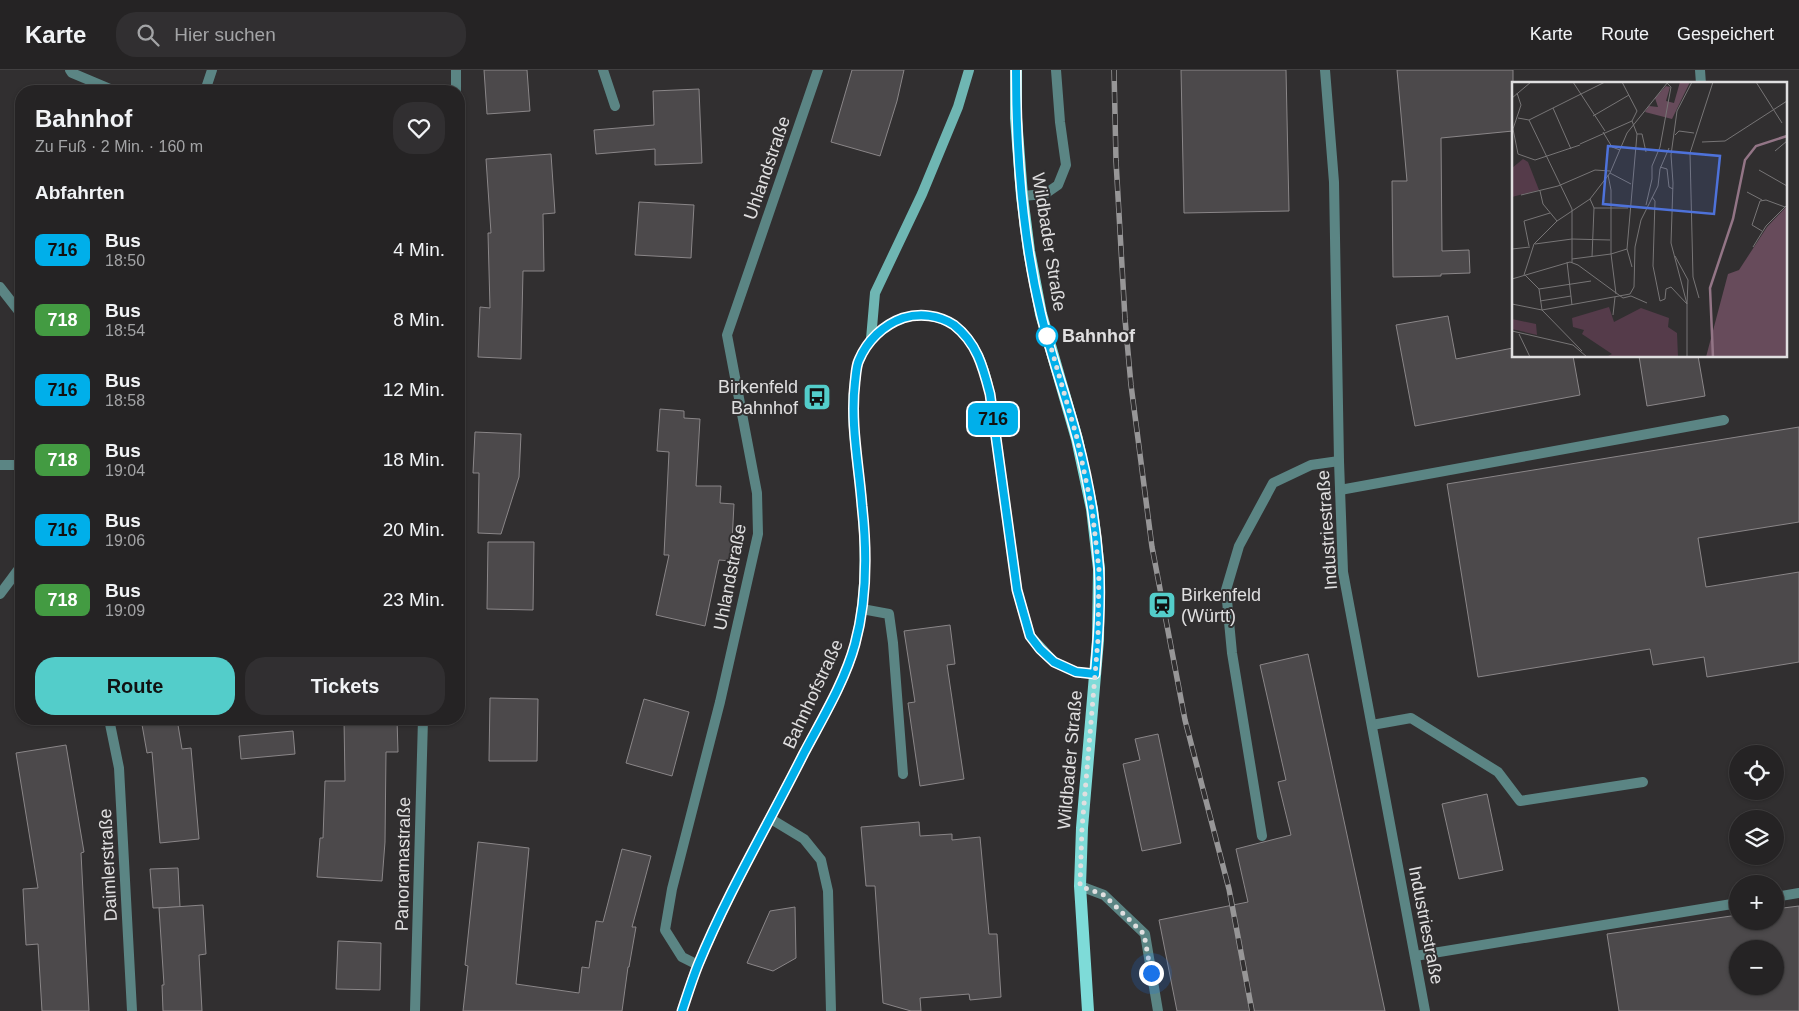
<!DOCTYPE html>
<html lang="de">
<meta charset="utf-8">
<style>
:root{--surface:#252324;--page:#312f31;--text:#f1f3f6;--muted:#a3a4a6;--line:#424041;--accent:#53cdca}
body{margin:0;font-family:Arial,sans-serif;background:var(--page);color:var(--text);height:100vh;display:flex;flex-direction:column;font-size:19px;white-space:nowrap}
*{box-sizing:border-box;margin:0}
p{font-size:16px;color:var(--muted)}
.icon{flex:none;width:28px;height:28px;fill:none;stroke:currentColor;stroke-width:2;stroke-linecap:round;stroke-linejoin:round}
.map{position:relative;flex:1;overflow:hidden}
.panel{position:absolute;left:15px;top:15px;width:450px;height:640px;display:flex;flex-direction:column;background:var(--surface);border-radius:20px;box-shadow:0 1px 4px #0004,0 0 0 1px var(--line)}
.panel>*{flex:none}
.badge{padding:0 10px;border-radius:8px;font-size:18px;line-height:32px}
.buttons{position:absolute;left:1729px;top:675px;display:grid;gap:10px}
.buttons a{display:grid;place-items:center;width:55px;height:55px;border-radius:50%;background:var(--surface);box-shadow:0 1px 4px #0004,0 0 0 1px var(--line);font-size:25px}
.you{position:absolute;width:25px;height:25px;margin:-12px;border:4px solid #fff;border-radius:50%;background:#1a73e8;box-shadow:0 0 0 8px #1a73e833}
.map>.badge{position:absolute;translate:-50% -50%;box-shadow:0 0 0 2px #fff}
h2{padding:0 20px;font-size:19px;line-height:45px}
.round{display:grid;place-items:center;flex:none;width:52px;height:52px;border-radius:20px;background:var(--page)}
.headline{display:flex;align-items:center;justify-content:space-between;height:85px;padding:0 20px}
h1{font-size:24px;font-weight:700;line-height:38px}
.action{display:flex;gap:10px;margin-top:auto;padding:10px 20px}
.action a{flex:1;height:58px;border-radius:20px;background:var(--accent);color:#111;font-size:20px;font-weight:700;line-height:58px;text-align:center}
.action a+a{background:var(--page);color:var(--text)}
ul{padding:0;list-style:none}
li{display:flex;align-items:center;gap:15px;height:70px;padding:0 20px}
li div{flex:1}
li b{display:block;font-size:19px}
li em{font-style:normal}
li .badge{min-width:55px;font-weight:700;text-align:center}
header{display:flex;align-items:center;gap:30px;box-sizing:border-box;height:70px;padding:0 25px;background:var(--surface);border-bottom:1px solid var(--line)}
header strong{font-size:24px}
nav{display:flex;gap:28px;margin-inline-start:auto;font-size:18px}
.search{width:350px;height:45px;background:var(--page);display:flex;align-items:center;gap:12px;box-sizing:border-box;padding:0 18px;border-radius:20px;color:var(--muted);font-size:19px}
.map>svg:first-child{display:block}
</style>
<header>
<strong>Karte</strong>
<div class="search"><svg class="icon" aria-label="search" viewBox="0 0 24 24"><circle cx="10" cy="10" r="6"/><path d="M15 15l6 6"/></svg>Hier suchen</div>
<nav><a>Karte</a><a>Route</a><a>Gespeichert</a></nav>
</header>
<div class="map">
<svg width="1799" height="941" viewBox="0 0 1799 941">
<rect width="100%" height="100%" fill="#312f30"/>
<g fill="#4c494b" stroke="#8a8688" fill-rule="evenodd">
<polygon points="484,0 527,0 530,41 487,44"/>
<polygon points="852,0 904,0 897,31 880,86 831,72"/>
<polygon points="1181,0 1286,0 1289,141 1184,143"/>
<polygon points="1397,0 1513,0 1513,61 1441,68 1442,181 1469,180 1470,203 1441,204 1441,206 1393,207 1392,111 1407,111"/>
<polygon points="699,19 702,93 655,95 655,79 596,84 594,60 654,55 653,21"/>
<polygon points="551,84 555,143 543,144 544,201 523,201 521,289 478,287 480,237 490,238 488,163 491,163 486,89"/>
<polygon points="639,132 694,135 691,188 635,185"/>
<polygon points="1448,246 1456,289 1513,278 1513,286 1573,286 1580,325 1415,356 1396,255"/>
<polygon points="1639,286 1698,286 1705,326 1647,336"/>
<polygon points="660,339 684,341 684,348 700,349 696,416 721,416 720,433 734,434 731,491 719,490 705,556 656,545 669,485 664,485 669,382 657,381"/>
<polygon points="1799,357 1799,452 1698,468 1706,517 1799,502 1799,592 1707,607 1704,587 1653,595 1650,579 1478,607 1447,414"/>
<polygon points="475,362 521,364 519,407 501,464 478,463 479,403 473,403"/>
<polygon points="488,472 534,472 533,540 487,539"/>
<polygon points="950,555 955,594 947,595 964,709 920,716 908,633 915,632 904,561"/>
<polygon points="1308,584 1385,941 1177,941 1159,850 1248,832 1236,779 1291,765 1278,712 1286,710 1260,595"/>
<polygon points="490,628 538,629 537,691 489,691"/>
<polygon points="644,629 689,642 672,706 626,693"/>
<polygon points="141,649 177,649 182,679 191,678 199,769 160,773 152,682 147,683"/>
<polygon points="344,649 397,649 398,682 386,682 385,772 382,811 317,807 320,768 323,768 325,711 345,711"/>
<polygon points="293,661 295,684 241,689 239,666"/>
<polygon points="1158,664 1181,773 1142,781 1123,694 1140,690 1135,669"/>
<polygon points="66,675 84,782 81,783 89,941 42,941 38,874 26,875 23,819 38,818 16,683"/>
<polygon points="1487,724 1503,800 1459,809 1442,734"/>
<polygon points="919,752 920,766 952,764 952,770 980,767 989,864 997,864 1001,927 970,930 969,924 920,928 921,941 911,941 883,933 875,816 866,816 861,757"/>
<polygon points="478,772 529,778 516,914 579,923 582,897 589,898 596,851 603,852 622,779 651,786 632,857 636,857 629,897 628,897 622,941 463,941 468,896 465,895"/>
<polygon points="178,798 180,837 153,838 150,799"/>
<polygon points="203,835 206,884 199,885 202,941 163,941 162,915 164,915 159,838"/>
<path d="M1799 836V941H1619L1607 864 1738 845V851H1775V839ZM1738 879H1775V916H1738Z"/>
<polygon points="795,837 796,888 773,901 747,893 770,841"/>
<polygon points="338,871 381,873 380,920 336,919"/>
</g>
<g fill="none" stroke-linecap="round" stroke-linejoin="round">
<g stroke="#5b8584" stroke-width="10">
<polyline points="0,217 21,244"/>
<polyline points="1340,420 1724,350"/>
<polyline points="862,539 889,544 893,573 903,704"/>
<polyline points="1372,655 1411,648 1498,702 1520,731 1643,712"/>
<polyline points="1262,766 1232,583 1226,520 1239,476 1273,413 1311,395 1339,391"/>
<polyline points="1080,816 1104,825 1145,864 1158,941"/>
<polyline points="1775,827 1799,823"/>
<polyline points="1415,886 1738,833"/>
</g>
<g stroke="#5b8584" stroke-width="10">
<polyline points="70,0 72,3 115,21"/>
<polyline points="456,0 456,21"/>
<polyline points="603,0 615,36"/>
<polyline points="1325,0 1334,112 1339,391 1343,502 1425,941"/>
<polyline points="1700,0 1701,14"/>
<polyline points="205,21 212,0"/>
<polyline points="459,82 461,153 459,184"/>
<polyline points="1022,126 1045,124 1058,115 1066,95 1060,52 1056,0"/>
<polyline points="0,395 21,395"/>
<polyline points="0,524 21,496"/>
<polyline points="109,649 119,698 132,941"/>
<polyline points="771,749 804,769 821,790 828,821 831,941"/>
<polyline points="698,895 682,887 665,860 672,819 720,632 758,464 757,423 727,265 818,0"/>
<polyline points="415,941 423,649"/>
</g>
<g stroke="#6fb6b3" stroke-width="10">
<polyline points="871,269 875,223 922,124 958,37 969,0"/>
<path d="M682 941C687 926 692 910 698 895 728 823 767 756 802 687 820 652 845 612 855 574 868 526 866 472 861 423 857 386 850 349 855 312 856 305 856 296 859 290 867 271 883 255 903 248 920 243 939 245 954 255 977 273 984 297 990 324L1017 520 1030 566 1054 592 1076 602 1095 604"/>
</g>
<polyline stroke="#7edbd8" stroke-width="12" points="1016,0 1016,48 1022,126 1029,181 1041,244 1077,369 1092,439 1099,499 1098,570 1082,758 1080,816 1088,941"/>
<defs>
<polyline id="rail" points="1114,0 1116,91 1125,249 1131,315 1152,477 1185,650 1229,819 1252,941"/>
</defs>
<use href="#rail" stroke="#979697" stroke-width="5.5"/>
<use href="#rail" stroke="#312f30" stroke-width="4" stroke-dasharray="11" stroke-linecap="butt"/>
</g>
<g fill="none" stroke-linecap="round" stroke-linejoin="round">
<defs>
<path id="line" d="M682 941C687 926 692 910 698 895 728 822 769 753 804 683 822 649 845 611 855 574 867 530 867 481 862 436 859 395 850 354 855 312 856 305 856 296 859 290 867 271 883 255 903 248 920 243 939 245 954 255 977 273 983 297 990 324L1017 520 1030 566 1040 579 1054 592 1076 602 1095 604C1098 569 1101 533 1099 498 1096 455 1088 409 1077 368 1066 326 1051 286 1041 244 1022 165 1016 81 1016 0"/>
</defs>
<use href="#line" stroke="#fff" stroke-width="11"/>
<use href="#line" stroke="#00afea" stroke-width="8"/>
<polyline stroke="#e0dfe0" stroke-width="5" stroke-dasharray="0 9" points="1047,266 1046,260 1077,368 1092,439 1099,499 1098,570 1082,758 1080,816 1104,825 1144,864 1151,903"/>
</g>
<defs>
<symbol id="bus-square" viewBox="-11 -11 22 22"><rect x="-9" y="-9" width="18" height="18" rx="4" fill="#53cdca" stroke="#312f30"/><path d="M-5-6H5V4H4V6H2V4H-2V6H-4V4H-5ZM-3.5-4V0h7V-4ZM-3.5 1.2v1.5H-2V1.2ZM2 1.2v1.5H3.5V1.2Z" fill="#111"/></symbol>
<symbol id="station-square" viewBox="-11 -11 22 22"><rect x="-9" y="-9" width="18" height="18" rx="4" fill="#53cdca" stroke="#312f30"/><path d="M-3-6H3Q5-6 5-4V2Q5 4 3 4L4.5 6H3L1.5 4h-3L-3 6H-4.5L-3 4Q-5 4-5 2V-4Q-5-6-3-6ZM-3.5-4v3h7v-3ZM-3.5 1v1.5H-2V1ZM2 1v1.5H3.5V1Z" fill="#111"/></symbol>
</defs>
<g fill-rule="evenodd">
<use href="#bus-square" x="801" y="311" width="32" height="32"/>
<use href="#station-square" x="1146" y="519" width="32" height="32"/>
</g>
<circle fill="#fff" stroke="#00afea" stroke-width="2.5" cx="1047" cy="266" r="10"/>
<g text-anchor="middle" dominant-baseline="central" stroke-width="4" stroke-linejoin="round" paint-order="stroke">
<g font-size="18" fill="#e0dfe0" stroke="#312f30">
<text transform="translate(767 98) rotate(-71)">Uhlandstraße</text>
<text transform="translate(1049 172) rotate(81)">Wildbader Straße</text>
<text transform="translate(1327 460) rotate(-94)">Industriestraße</text>
<text transform="translate(730 507) rotate(-79)">Uhlandstraße</text>
<text transform="translate(813 624) rotate(-65)">Bahnhofstraße</text>
<text transform="translate(1070 690) rotate(-85)">Wildbader Straße</text>
<text transform="translate(403 794) rotate(-89)">Panoramastraße</text>
<text transform="translate(108 795) rotate(-93)">Daimlerstraße</text>
<text transform="translate(1426 855) rotate(79)">Industriestraße</text>
</g>
<g font-size="18" font-weight="bold" fill="#e0dfe0" stroke="#312f30" text-anchor="start">
<text x="1062" y="266">Bahnhof</text>
</g>
<g font-size="18" fill="#e0dfe0" stroke="#312f30" text-anchor="end">
<text x="798" y="317">Birkenfeld<tspan x="798" dy="21">Bahnhof</tspan></text>
<text x="1181" y="525" text-anchor="start">Birkenfeld<tspan x="1181" dy="21">(Württ)</tspan></text>
</g>
</g>
<g transform="translate(1512 12)">
<rect width="275" height="275" fill="#312f30"/>
<path d="M168 0H178L160 37 133 30 137 24 146 25 143 16 154 4 158 5 154 19 162 21ZM275 124V275H194L216 192 227 188 255 145Z" fill="#674b5b"/>
<path d="M11 77 16 80 27 108 0 115V86ZM0 237 24 242 25 253 0 247Z" fill="#553b4a"/>
<path d="M97 225 102 240 129 226 157 236 156 245 165 251 166 275H94L100 272 70 252 72 248 61 245 60 236Z" fill="#553b4a"/>
<path fill="none" stroke="#937586" stroke-width="2.5" d="M201 275 198 206 221 137 233 78 244 64 275 54"/>
<path fill="none" stroke="#777576" stroke-width="1" d="M61 0 93 49M110 0 125 29 120 39 125 52 115 167 120 185M244 0 270 41M5 11 9 23 1 47 6 72 23 78 68 63M0 16 19 0M41 26 59 67M81 34 117 13M6 36 17 38 93 0M17 38 60 127V181M91 50 100 65 108 68M125 52H130L134 70M163 53 167 49 182 51M190 60 213 59 275 19M68 62 120 39M263 69 275 59M148 85 155 87 157 105 161 107M247 88 275 104M98 91 119 102M96 93 99 108V172L104 212M28 109 31 122 45 139M235 110 250 118M9 113 46 104 83 88 98 89M140 115 143 119 141 184 148 219 153 217 154 207 159 205 175 222 176 198 163 174M78 117 82 126 80 175M134 123 140 97V84L148 65 159 5 155 1M82 126H116M250 149 240 143 248 119 254 118 273 125M23 162 60 157 98 158M17 164 12 139 38 131M241 165 254 144 275 123M0 167 18 165M60 177 99 172 115 167M55 180 60 223M12 193 22 162 45 139 78 117 98 91 115 51 156 0M13 193 27 207 30 228 70 269M0 197 58 180 66 183 111 216 119 214 135 221M27 207 79 199M187 216 181 195 178 71 201 0M28 219 59 214M0 222 30 228 118 212 122 205 123 165 129 138 146 104 148 87 157 66M101 233 103 215M0 249 61 263 75 275M7 252 18 275M175 275V222L159 161 161 101 159 73 165 29 180 0"/>
<path fill="#4e72da" fill-opacity="0.15" stroke="#4e72da" stroke-width="2.5" d="M96 64 208 74 202 132 91 122Z"/>
<rect width="275" height="275" fill="none" stroke="#e0dfe0" stroke-width="2.5"/>
</g>
</svg>
<div class="buttons">
<a><svg class="icon" aria-label="locate" viewBox="0 0 24 24"><circle cx="12" cy="12" r="6"/><path d="M12 2v4M12 18v4M2 12h4M18 12h4"/></svg></a>
<a><svg class="icon" aria-label="layers" viewBox="0 0 24 24"><path d="M12 4l9 5-9 5-9-5zM3 14l9 5 9-5"/></svg></a>
<a>+</a>
<a>−</a>
</div>
<div class="you" style="left:1151px;top:903px"></div>
<b class="badge" style="left:993px;top:349px;background:#00afea;color:#111">716</b>
<section class="panel">
<div class="headline"><div><h1>Bahnhof</h1><p>Zu Fuß · 2 Min. · 160 m</p></div><a class="round"><svg class="icon" aria-label="heart" viewBox="0 0 24 24"><path d="M12 20l-8-8c-3-5 5-10 8-4 3-6 11-1 8 4z"/></svg></a></div>
<h2>Abfahrten</h2>
<ul>
<li><span class="badge" style="background:#00afea;color:#111">716</span><div><b>Bus</b><p>18:50</p></div><em>4 Min.</em></li>
<li><span class="badge" style="background:#439b42;color:#fff">718</span><div><b>Bus</b><p>18:54</p></div><em>8 Min.</em></li>
<li><span class="badge" style="background:#00afea;color:#111">716</span><div><b>Bus</b><p>18:58</p></div><em>12 Min.</em></li>
<li><span class="badge" style="background:#439b42;color:#fff">718</span><div><b>Bus</b><p>19:04</p></div><em>18 Min.</em></li>
<li><span class="badge" style="background:#00afea;color:#111">716</span><div><b>Bus</b><p>19:06</p></div><em>20 Min.</em></li>
<li><span class="badge" style="background:#439b42;color:#fff">718</span><div><b>Bus</b><p>19:09</p></div><em>23 Min.</em></li>
</ul>
<div class="action"><a>Route</a><a>Tickets</a></div>
</section>
</div>
